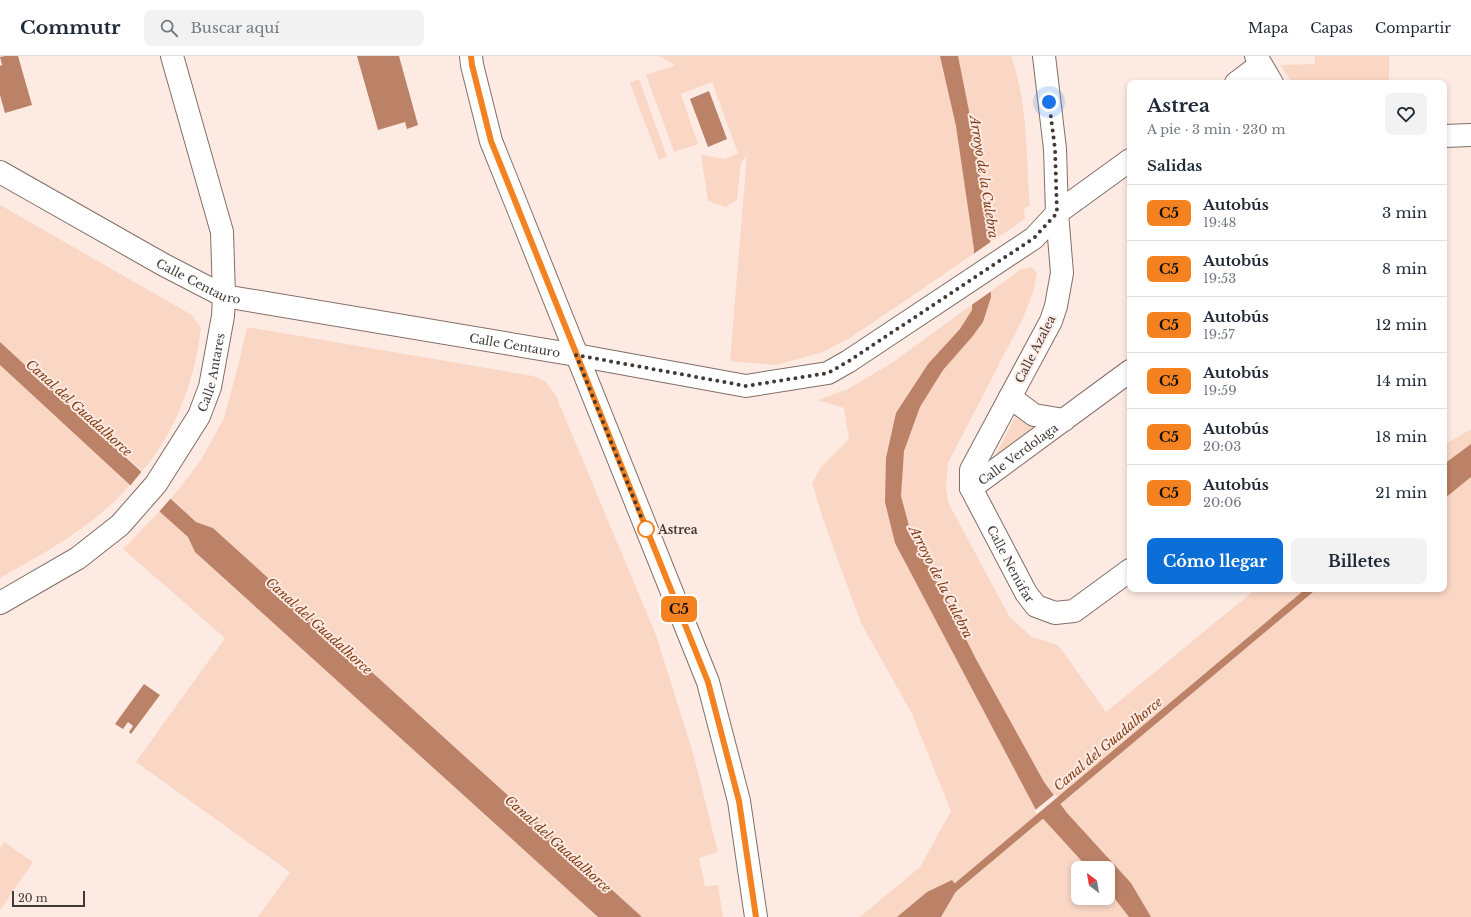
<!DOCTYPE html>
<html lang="es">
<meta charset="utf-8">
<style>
:root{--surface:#fff;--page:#f2f2f3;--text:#1f2937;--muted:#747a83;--line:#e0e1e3;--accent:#0c6ed7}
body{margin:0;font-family:"Libre Baskerville",serif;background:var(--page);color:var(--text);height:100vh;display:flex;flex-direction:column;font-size:15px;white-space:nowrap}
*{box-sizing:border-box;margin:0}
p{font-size:13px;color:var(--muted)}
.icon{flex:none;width:22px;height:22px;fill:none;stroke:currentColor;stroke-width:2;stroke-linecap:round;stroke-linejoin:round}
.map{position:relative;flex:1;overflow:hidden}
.details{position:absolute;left:1127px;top:24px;width:320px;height:512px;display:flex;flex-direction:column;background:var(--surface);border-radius:8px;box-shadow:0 2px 6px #0003}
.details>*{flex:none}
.badge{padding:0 8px;border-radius:6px;font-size:14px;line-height:26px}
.needle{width:26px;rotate:329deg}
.fabs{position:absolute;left:1071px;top:805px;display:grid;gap:8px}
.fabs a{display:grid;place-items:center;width:44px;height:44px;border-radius:8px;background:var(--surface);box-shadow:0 2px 6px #0003;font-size:20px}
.scale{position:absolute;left:12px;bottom:10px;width:73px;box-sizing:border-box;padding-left:4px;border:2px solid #423935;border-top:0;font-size:11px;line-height:14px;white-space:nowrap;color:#423935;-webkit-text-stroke:3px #fdebe3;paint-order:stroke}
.you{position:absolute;width:20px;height:20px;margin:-10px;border:3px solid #fff;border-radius:50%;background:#1a73e8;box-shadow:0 0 0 6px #1a73e833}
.map>.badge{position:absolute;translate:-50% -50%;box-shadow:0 0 0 2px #fff}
h2{padding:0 20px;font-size:15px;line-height:36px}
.round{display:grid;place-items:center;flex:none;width:42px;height:42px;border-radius:8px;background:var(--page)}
.summary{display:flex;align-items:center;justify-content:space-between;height:68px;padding:0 20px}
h1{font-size:19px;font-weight:700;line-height:30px}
.button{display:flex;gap:8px;margin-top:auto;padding:8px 20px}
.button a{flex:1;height:46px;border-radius:8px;background:var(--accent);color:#fff;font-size:16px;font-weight:700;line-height:46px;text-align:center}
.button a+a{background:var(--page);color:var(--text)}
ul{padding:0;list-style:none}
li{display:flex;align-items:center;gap:12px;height:56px;padding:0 20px;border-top:1px solid var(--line)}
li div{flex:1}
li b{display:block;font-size:15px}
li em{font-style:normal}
li .badge{min-width:44px;font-weight:700;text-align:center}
header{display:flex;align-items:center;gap:24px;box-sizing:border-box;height:56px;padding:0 20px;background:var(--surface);border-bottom:1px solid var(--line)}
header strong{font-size:19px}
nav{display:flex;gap:22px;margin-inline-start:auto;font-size:14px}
.search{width:280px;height:36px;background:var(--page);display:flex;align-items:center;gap:10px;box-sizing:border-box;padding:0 14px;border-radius:8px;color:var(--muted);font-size:15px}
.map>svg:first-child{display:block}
</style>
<header>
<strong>Commutr</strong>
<div class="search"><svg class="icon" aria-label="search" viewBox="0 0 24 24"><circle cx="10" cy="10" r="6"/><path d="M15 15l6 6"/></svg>Buscar aquí</div>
<nav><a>Mapa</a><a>Capas</a><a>Compartir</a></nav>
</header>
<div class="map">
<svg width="1471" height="861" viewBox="0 0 1471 861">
<rect width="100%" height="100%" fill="#fdebe3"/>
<g fill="#fad6c5" fill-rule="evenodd">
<path d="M659 0H1011C1028 47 1026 100 1030 150L1024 152 1025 163 850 282 823 296 776 309 730 305 747 99 741 107 737 144 726 151 708 145 701 99 725 103 738 97 712 26 681 38 698 88 674 96 646 19 676 9Z"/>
<polygon points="1315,0 1389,0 1389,27 1292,27 1280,9 1315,8"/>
<polygon points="639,23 667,101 659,104 630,27"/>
<path d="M0 149 192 259 201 272C195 323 176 376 142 415L0 286Z"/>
<path d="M1032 211 1037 217 1033 237 1023 262 948 407 946 433 949 448 1009 560 1032 581 1058 589 1106 656 1256 533H1444V443L1471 421V861H941L958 833 927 836 897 861H860L920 811 951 755 912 658 861 567 824 466 812 427 821 411 849 383 844 352 818 344 848 333 890 308 1020 214ZM1078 812H1108V842H1078Z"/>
<polygon points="247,271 533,320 545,325 556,340 656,579 693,697 718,796 699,802 705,830 718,829 723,861 642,861 213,472 196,466 171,442 179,433 201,404 224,362 239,306"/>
<path d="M0 309 130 429C95 470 46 496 0 522Z"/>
<polygon points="1016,359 1046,368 991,408"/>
<polygon points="1471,373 1471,388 1444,408 1444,389"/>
<polygon points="160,455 189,481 195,496 598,861 258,861 290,816 136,706 225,582 123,493"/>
<polygon points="4,786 33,806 0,854 0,792"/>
</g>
<g fill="#bb8267">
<polygon points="5,0 18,0 32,49 5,57 0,39 0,10 2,9 0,1"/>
<polygon points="357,0 399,0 418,69 407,73 405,66 378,74"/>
<polygon points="940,0 958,0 973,75 990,181 991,241 983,266 972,281 943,314 920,351 904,395 901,440 909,470 977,605 1044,726 1067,757 1131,827 1151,861 1129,861 1108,834 1108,812 1088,812 1037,756 895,487 885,446 886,402 896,357 928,308 960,273 972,254 974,193 956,70"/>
<polygon points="709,35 727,83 708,91 690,43"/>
<polygon points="0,286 196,466 213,472 642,861 598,861 195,496 188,481 130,429 0,309"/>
<polygon points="1471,388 1471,421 1444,443 1444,408"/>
<polygon points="144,628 160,639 131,678 129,676 133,670 128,666 123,673 115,668"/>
<polygon points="952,824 958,832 941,861 897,861 927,836"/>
</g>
<g fill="#fdebe3">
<polygon points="992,185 993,234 970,250 972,199"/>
<polygon points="143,414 172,441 158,457 129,431"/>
<polygon points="1055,738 1062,746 1041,763 1034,755"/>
</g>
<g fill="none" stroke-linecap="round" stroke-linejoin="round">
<polyline stroke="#bb8267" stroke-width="7" points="950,836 1311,533"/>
<defs>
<g id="minor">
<polyline points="471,0 472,9 491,85 708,626 739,745 756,861"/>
<path id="s1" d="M1044 0 1055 93 1057 157 1062 217 1056 250 1051 265 971 414V432L1026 537 1036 550 1055 557 1074 555 1130 514"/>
<polyline points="1256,0 1272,27"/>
<polyline points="1236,27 1260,9"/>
<polyline points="1444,80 1471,79"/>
<path id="s2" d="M0 116 164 209 224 240 576 299 746 330 828 317 849 305 1034 182 1057 157 1130 104"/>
<polyline points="1010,341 1034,359 1064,364"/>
<path id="s3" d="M971 432 1130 315"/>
<path id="s4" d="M0 547 78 502 120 469 156 428 199 360 210 331 223 260 224 240 222 176 172 0"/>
</g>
</defs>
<use href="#minor" stroke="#826f66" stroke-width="24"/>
<use href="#minor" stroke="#fff" stroke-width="22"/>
</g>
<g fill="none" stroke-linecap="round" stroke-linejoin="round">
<defs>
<polyline id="line" points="471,0 472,9 491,85 708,626 739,745 756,861"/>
</defs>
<use href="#line" stroke="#fff" stroke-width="9"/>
<use href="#line" stroke="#f58220" stroke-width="6"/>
<polyline stroke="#423935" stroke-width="4" stroke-dasharray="0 7.2" points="646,473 576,299 746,330 828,317 849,305 1034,182 1057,157 1055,93 1049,46"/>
</g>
<circle fill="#fff" stroke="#f58220" stroke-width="2" cx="646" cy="473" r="8"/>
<g text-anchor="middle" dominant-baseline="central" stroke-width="4" stroke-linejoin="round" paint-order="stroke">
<g font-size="12" fill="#423935" stroke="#fdebe3">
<text stroke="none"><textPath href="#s2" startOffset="227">Calle Centauro</textPath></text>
<text stroke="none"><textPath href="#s2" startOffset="551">Calle Centauro</textPath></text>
<text transform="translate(1035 293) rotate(-63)">Calle Azalea</text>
<text stroke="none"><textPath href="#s4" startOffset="324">Calle Antares</textPath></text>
<text stroke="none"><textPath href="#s3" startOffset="58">Calle Verdolaga</textPath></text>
<text stroke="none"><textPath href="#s1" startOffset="540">Calle Nenúfar</textPath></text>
</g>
<g font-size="12" font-weight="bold" fill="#423935" stroke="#fdebe3" text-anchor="start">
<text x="658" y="473">Astrea</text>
</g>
<g font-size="13" font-style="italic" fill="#813911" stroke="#fdebe3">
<text transform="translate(984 121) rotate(81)">Arroyo de la Culebra</text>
<text transform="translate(79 352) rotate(42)">Canal del Guadalhorce</text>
<text transform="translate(941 526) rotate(63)">Arroyo de la Culebra</text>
<text transform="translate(319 570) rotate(42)">Canal del Guadalhorce</text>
<text transform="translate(1108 688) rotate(-40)">Canal del Guadalhorce</text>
<text transform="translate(558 788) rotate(42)">Canal del Guadalhorce</text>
</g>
</g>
</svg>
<div class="fabs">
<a><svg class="needle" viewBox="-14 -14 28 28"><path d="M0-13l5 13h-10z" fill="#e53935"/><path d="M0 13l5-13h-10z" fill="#747a83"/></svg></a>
</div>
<div class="scale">20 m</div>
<div class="you" style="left:1049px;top:46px"></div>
<b class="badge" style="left:679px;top:553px;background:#f58220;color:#111">C5</b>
<section class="details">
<div class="summary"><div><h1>Astrea</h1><p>A pie · 3 min · 230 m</p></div><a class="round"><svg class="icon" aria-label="heart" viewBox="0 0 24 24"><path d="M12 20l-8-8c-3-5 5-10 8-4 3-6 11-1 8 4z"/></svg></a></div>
<h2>Salidas</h2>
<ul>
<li><span class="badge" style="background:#f58220;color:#111">C5</span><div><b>Autobús</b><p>19:48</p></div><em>3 min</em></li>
<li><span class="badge" style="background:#f58220;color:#111">C5</span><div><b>Autobús</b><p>19:53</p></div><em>8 min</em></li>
<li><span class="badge" style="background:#f58220;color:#111">C5</span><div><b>Autobús</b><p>19:57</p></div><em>12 min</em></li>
<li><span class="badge" style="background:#f58220;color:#111">C5</span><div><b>Autobús</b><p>19:59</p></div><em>14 min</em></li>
<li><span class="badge" style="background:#f58220;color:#111">C5</span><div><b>Autobús</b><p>20:03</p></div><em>18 min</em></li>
<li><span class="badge" style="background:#f58220;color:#111">C5</span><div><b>Autobús</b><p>20:06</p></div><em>21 min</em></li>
</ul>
<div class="button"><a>Cómo llegar</a><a>Billetes</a></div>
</section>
</div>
